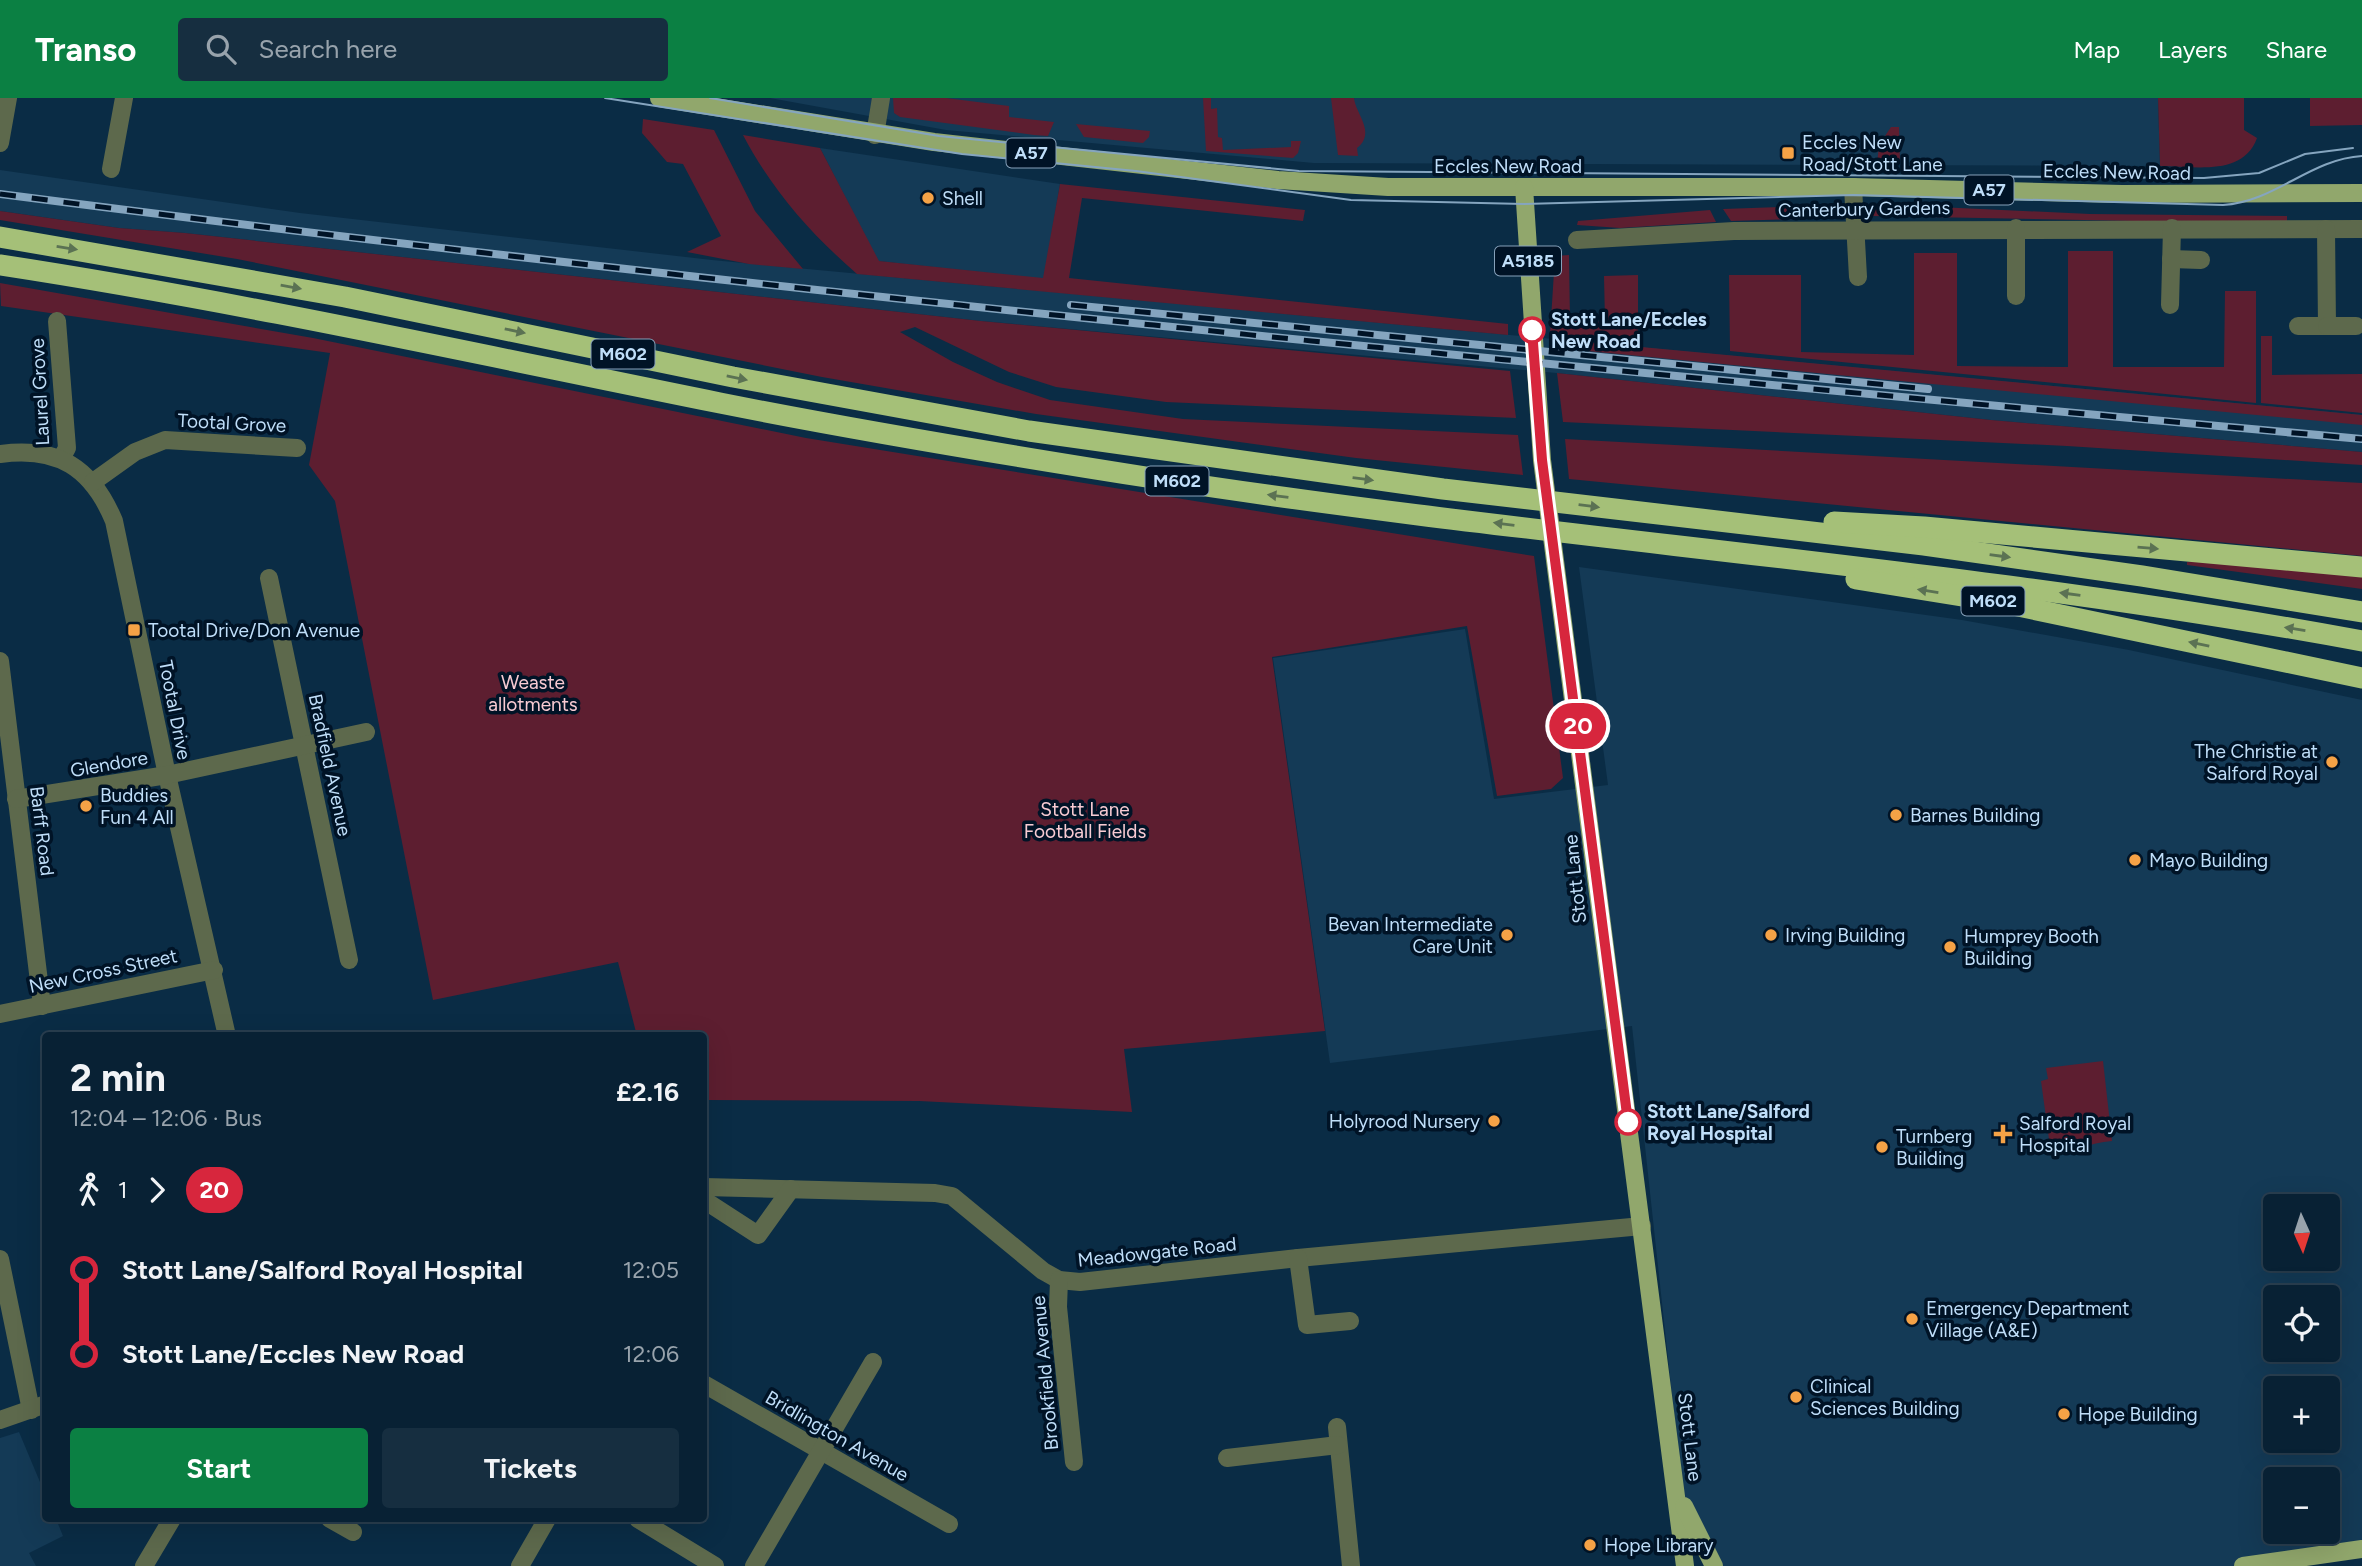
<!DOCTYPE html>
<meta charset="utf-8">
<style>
:root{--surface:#082134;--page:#162e40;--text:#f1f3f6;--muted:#98a3ac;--line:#293e4f;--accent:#0b8043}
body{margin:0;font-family:Figtree,sans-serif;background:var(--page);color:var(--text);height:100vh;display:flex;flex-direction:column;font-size:26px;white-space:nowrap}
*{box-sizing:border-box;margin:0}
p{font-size:23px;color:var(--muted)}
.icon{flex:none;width:38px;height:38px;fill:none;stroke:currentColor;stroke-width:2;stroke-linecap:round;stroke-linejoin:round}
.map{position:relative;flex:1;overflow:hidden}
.details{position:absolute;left:42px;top:934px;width:665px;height:490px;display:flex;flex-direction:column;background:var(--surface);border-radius:7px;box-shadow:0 7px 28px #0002,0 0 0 2px var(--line)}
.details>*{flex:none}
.badge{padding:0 14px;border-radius:23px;font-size:24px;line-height:46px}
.needle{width:46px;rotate:177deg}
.controls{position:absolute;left:2263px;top:1096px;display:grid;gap:14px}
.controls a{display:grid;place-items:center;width:77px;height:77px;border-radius:7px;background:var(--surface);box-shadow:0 7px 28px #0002,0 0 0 2px var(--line);font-size:35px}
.map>.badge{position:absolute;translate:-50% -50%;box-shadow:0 0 0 4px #fff}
.legs{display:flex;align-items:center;gap:10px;height:77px;padding:0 28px;font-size:23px}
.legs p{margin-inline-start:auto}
.head{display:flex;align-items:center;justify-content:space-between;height:119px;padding:0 28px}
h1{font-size:38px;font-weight:700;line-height:52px}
.cta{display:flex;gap:14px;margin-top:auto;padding:14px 28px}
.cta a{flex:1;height:80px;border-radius:7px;background:var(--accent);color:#fff;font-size:28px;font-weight:700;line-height:80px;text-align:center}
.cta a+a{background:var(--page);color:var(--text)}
ul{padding:0 28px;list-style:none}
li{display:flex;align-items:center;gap:24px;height:84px;font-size:26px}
li i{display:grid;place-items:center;width:10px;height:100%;margin:0 9px;background:currentColor}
li i::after{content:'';width:18px;height:18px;margin:-9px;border:5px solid;border-radius:50%;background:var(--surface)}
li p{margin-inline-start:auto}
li:first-child i{background:linear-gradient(#0000 50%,currentColor 0)}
li:last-child i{background:linear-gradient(currentColor 50%,#0000 0)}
header{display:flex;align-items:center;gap:42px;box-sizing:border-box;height:98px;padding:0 35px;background:var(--accent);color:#fff}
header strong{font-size:33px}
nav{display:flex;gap:38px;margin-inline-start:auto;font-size:24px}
.search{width:490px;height:63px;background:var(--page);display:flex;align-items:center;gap:18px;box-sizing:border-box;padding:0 24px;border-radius:7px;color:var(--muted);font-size:26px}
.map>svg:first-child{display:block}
</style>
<header>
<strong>Transo</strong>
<div class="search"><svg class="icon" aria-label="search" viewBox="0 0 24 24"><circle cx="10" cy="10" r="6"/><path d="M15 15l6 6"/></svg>Search here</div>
<nav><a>Map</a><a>Layers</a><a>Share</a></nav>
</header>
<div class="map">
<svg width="2362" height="1468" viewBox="0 0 2362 1468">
<rect width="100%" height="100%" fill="#0a2c45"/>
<g fill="#143a56" fill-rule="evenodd">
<polygon points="770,0 2158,0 2160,68 1314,65 946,32"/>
<polygon points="820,50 1060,86 1044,181 878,163"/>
<polygon points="0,72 300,115 712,162 2362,317 2362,354 1991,322 1557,275 981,223 185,135 119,130 0,113"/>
<path d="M1579 469 1962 522 2129 552 2362 602V1448L2234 1468H1719L1684 1408 1632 928 1330 965 1273 560 1465 531 1494 701 1608 687ZM2275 1108H2328V1160H2275ZM2275 1199H2328V1251H2275ZM2275 1290H2328V1342H2275ZM2275 1381H2328V1433H2275Z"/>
<polygon points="19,1334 45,1396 46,1421 56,1421 63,1438 29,1455 36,1468 0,1468 0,1340"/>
</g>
<g fill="#5d1e30">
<polygon points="893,0 946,0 1009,8 1009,19 1054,24 1048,38 1034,37 900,19 894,15"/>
<polygon points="1203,0 1211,0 1211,11 1217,10 1218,39 1222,40 1223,52 1291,49 1291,43 1301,43 1298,55 1293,60 1206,53"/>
<path d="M1331 0H1354C1355 15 1377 35 1357 50L1358 58 1338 57Z"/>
<path d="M2158 0H2244V32L2257 40C2243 79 2194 68 2160 68Z"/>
<polygon points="2310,0 2362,0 2362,27 2310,28"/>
<polygon points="643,21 714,32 755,113 803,171 749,166 687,154 721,138 683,66 667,64 642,35"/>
<polygon points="1076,26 1150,33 1149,39 1143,45 1084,39"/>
<polygon points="1891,29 1899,29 1900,66 1877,66 1879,47"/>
<path d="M743 37 820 50 879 163 1043 180 1060 86 1305 112 1303 123 1082 100 1069 180 1508 226V237L857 176C810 135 772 92 743 37Z"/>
<polygon points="1874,106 2090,116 2287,118 2287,126 1873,118 1871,108"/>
<polygon points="1838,107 1841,117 1829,120 1731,123 1723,111"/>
<polygon points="1710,112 1716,124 1620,130 1577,127 1578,123"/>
<polygon points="0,113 119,130 185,135 981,223 1510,273 1516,320 1166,304 1056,289 1009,274 915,229 900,234 953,264 997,284 1050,302 1183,321 1518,337 1523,377 1356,360 1036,316 822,279 237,161 0,122"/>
<polygon points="2068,153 2113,153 2113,269 2224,269 2225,193 2256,193 2256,305 1730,253 1729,177 1801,177 1801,254 1914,257 1914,155 1957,155 1957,268 2068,269"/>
<polygon points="1569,157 1570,223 1605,224 1604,178 1638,177 1638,245 1550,237 1555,158"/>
<polygon points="0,185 313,240 806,340 1534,458 1563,680 1551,691 1497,698 1467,528 1272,559 1325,933 1124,951 1132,1014 919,1003 704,1002 704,938 637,938 618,864 433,902 335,403 309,367 330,255 1,208"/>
<polygon points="2261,238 2272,238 2272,277 2362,276 2362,315 2261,305"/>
<polygon points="1556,241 2362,317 2362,327 1556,250"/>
<polygon points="1557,275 1991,322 2362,354 2362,367 2067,348 1563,324"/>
<polygon points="1565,341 2362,385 2362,458 1569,381"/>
<polygon points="2202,463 2362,479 2362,491 2187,467 2187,464"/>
<path d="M2103 963 2112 1043C2089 1045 2073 1054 2051 1056L2041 983 2048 981 2046 970Z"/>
</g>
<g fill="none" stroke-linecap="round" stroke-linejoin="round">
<g stroke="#5d694c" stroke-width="18">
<polyline points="875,37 881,0"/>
<polyline points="0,45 8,0"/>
<polyline points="111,71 124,0"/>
<polyline points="1853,89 1858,179"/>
<polyline points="1577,142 1734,133 2362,131"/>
<polyline points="2171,161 2201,162"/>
<polyline points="2016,198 2016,130"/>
<polyline points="2170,207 2172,130"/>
<polyline points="57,223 67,350 61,361"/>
<polyline points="2298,228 2327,228 2326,131"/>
<polyline points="2327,228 2356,228"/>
<path d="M0 356C58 348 92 370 114 423L167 677 227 938"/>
<polyline points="93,384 135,354 165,342 297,350"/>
<polyline points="269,480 349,862"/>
<polyline points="0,563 42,908"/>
<polyline points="16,701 167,677 366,634"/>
<polyline points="0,916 214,872"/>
<polyline points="704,1089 935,1095 952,1098 1043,1173 1059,1182 1080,1184 1298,1160 1642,1128"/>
<polyline points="704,1102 758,1137 791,1091"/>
<polyline points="1298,1160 1307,1227 1350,1223"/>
<polyline points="0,1161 31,1312"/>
<polyline points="1059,1182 1058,1209 1074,1364"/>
<polyline points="704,1286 949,1426"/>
<polyline points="0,1322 46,1306"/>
<polyline points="1337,1329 1351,1468"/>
<polyline points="1227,1360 1338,1347"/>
<polyline points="330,1421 353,1434"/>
<polyline points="638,1421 715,1468"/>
<polyline points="144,1468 172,1421"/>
<polyline points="520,1468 547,1421"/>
<polyline points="754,1468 873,1264"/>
</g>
<g stroke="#91a76c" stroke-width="18">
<polyline points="659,0 934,44 1278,82 1388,89 1853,89 2122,96 2362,95"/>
<polyline points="1524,89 1542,362 1685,1468"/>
<polyline points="1684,1408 1714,1468"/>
<polyline points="2243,1468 2362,1451"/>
</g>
<g stroke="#a5c078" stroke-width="21">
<polyline points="0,139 345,199 733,279 1029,333 1443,391 1924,447 2142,478 2362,514"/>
<path d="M0 167C242 204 481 257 720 305 866 334 1012 358 1159 381 1559 443 1964 469 2362 543"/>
<polyline points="1834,424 1924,429 2362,469"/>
<polyline points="1856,481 1999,504 2362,580"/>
</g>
<g stroke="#85a5bf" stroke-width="2">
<path d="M605 0 962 56 1136 73 1351 102 1524 106 1854 97 2223 107C2275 104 2310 61 2362 58"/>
<polyline points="710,0 939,38 1299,73 2204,80 2259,75 2305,56 2353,50"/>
</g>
<defs>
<g id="rail">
<path d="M0 96C785 197 1574 270 2362 341"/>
<polyline points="1071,207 1928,291"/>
</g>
</defs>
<use href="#rail" stroke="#85a5bf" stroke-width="8"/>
<use href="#rail" stroke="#001326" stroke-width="5" stroke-dasharray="16" stroke-linecap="butt"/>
</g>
<defs><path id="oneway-solid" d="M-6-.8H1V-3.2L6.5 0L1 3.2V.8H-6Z" transform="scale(1.75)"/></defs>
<g fill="#5b7253">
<use href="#oneway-solid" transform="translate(67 150) rotate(9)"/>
<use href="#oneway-solid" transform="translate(291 189) rotate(10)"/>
<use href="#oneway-solid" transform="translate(515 233) rotate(12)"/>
<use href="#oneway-solid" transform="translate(737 280) rotate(11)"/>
<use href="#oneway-solid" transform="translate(1363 381) rotate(7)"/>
<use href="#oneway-solid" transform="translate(1278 398) rotate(-173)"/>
<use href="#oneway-solid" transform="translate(1589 408) rotate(7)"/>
<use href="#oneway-solid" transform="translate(1504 426) rotate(-173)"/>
<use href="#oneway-solid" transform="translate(2148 450) rotate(5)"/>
<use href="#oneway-solid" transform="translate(2000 458) rotate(8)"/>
<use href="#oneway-solid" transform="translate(1928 493) rotate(-171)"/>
<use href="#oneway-solid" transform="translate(2070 496) rotate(-172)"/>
<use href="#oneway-solid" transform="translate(2295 531) rotate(-171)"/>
<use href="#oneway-solid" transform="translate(2199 546) rotate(-168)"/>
</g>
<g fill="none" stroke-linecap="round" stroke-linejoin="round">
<defs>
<polyline id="line-1" points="1532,232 1542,362 1628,1024"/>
</defs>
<use href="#line-1" stroke="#fff" stroke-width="16"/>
<use href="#line-1" stroke="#d7263d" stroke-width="10"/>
</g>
<g fill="#f5a246" stroke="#001326" stroke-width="2.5">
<rect x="1781" y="48" width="14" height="14" rx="3.5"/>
<circle cx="928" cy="100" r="7"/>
<rect x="127" y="525" width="14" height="14" rx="3.5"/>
<circle cx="2332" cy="664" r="7"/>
<circle cx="86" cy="708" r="7"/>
<circle cx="1896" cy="717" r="7"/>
<circle cx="2135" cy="762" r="7"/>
<circle cx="1507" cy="837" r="7"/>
<circle cx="1771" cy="837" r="7"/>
<circle cx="1950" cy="849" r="7"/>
<circle cx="1494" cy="1023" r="7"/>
<path d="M1999.5 1025.5h7v7h7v7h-7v7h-7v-7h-7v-7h7z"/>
<circle cx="1882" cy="1049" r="7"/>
<circle cx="1912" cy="1221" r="7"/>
<circle cx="1796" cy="1299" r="7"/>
<circle cx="2064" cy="1316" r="7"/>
<circle cx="1590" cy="1447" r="7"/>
</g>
<g fill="#fff" stroke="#d7263d" stroke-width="3.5">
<circle cx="1532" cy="232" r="12"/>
<circle cx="1628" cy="1024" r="12"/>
</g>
<g text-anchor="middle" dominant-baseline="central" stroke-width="7" stroke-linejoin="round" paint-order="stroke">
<g fill="#001326" stroke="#86a1ba" stroke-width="2">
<rect x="1006.5" y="40.5" width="49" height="29" rx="5"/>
<rect x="1964.5" y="77.5" width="49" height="29" rx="5"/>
<rect x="1495" y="148.5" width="66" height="29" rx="5"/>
<rect x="591.5" y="241.5" width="63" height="29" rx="5"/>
<rect x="1145.5" y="368.5" width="63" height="29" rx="5"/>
<rect x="1961.5" y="488.5" width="63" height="29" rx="5"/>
</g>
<g font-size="18" font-weight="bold" fill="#bfdef9">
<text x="1031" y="55">A57</text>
<text x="1989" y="92">A57</text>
<text x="1528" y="163">A5185</text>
<text x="623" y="256">M602</text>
<text x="1177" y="383">M602</text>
<text x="1993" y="503">M602</text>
</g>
<g font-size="19" fill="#bfdef9" stroke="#001326" text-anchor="start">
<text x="1802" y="44">Eccles New<tspan x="1802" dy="22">Road/Stott Lane</tspan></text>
<text x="942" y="100">Shell</text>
<text x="148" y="532">Tootal Drive/Don Avenue</text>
<text x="2318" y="653" text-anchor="end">The Christie at<tspan x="2318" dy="22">Salford Royal</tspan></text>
<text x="100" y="697">Buddies<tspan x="100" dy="22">Fun 4 All</tspan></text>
<text x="1910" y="717">Barnes Building</text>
<text x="2149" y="762">Mayo Building</text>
<text x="1493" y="826" text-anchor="end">Bevan Intermediate<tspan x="1493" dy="22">Care Unit</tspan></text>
<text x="1785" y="837">Irving Building</text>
<text x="1964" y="838">Humprey Booth<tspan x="1964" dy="22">Building</tspan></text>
<text x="1480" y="1023" text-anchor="end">Holyrood Nursery</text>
<text x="2019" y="1025">Salford Royal<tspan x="2019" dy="22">Hospital</tspan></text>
<text x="1896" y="1038">Turnberg<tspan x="1896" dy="22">Building</tspan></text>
<text x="1926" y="1210">Emergency Department<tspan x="1926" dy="22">Village (A&amp;E)</tspan></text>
<text x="1810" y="1288">Clinical<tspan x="1810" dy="22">Sciences Building</tspan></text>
<text x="2078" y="1316">Hope Building</text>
<text x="1604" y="1447">Hope Library</text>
</g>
<g font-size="19" fill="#bfdef9" stroke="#001326">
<text x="1508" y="68">Eccles New Road</text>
<text transform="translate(2117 74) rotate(1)">Eccles New Road</text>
<text transform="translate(1864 111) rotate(-1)">Canterbury Gardens</text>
<text transform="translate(40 294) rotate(-93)">Laurel Grove</text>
<text transform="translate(232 325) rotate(3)">Tootal Grove</text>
<text transform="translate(175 612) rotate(79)">Tootal Drive</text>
<text transform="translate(109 666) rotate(-10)">Glendore</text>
<text transform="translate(330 667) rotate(78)">Bradfield Avenue</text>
<text transform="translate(42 733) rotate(83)">Barff Road</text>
<text transform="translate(1575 781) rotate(-96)">Stott Lane</text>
<text transform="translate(103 873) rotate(-12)">New Cross Street</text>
<text transform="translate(1157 1154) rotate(-6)">Meadowgate Road</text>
<text transform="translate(1045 1275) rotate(-95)">Brookfield Avenue</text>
<text transform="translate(837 1338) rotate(30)">Bridlington Avenue</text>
<text transform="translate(1690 1339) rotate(83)">Stott Lane</text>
</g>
<g font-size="19" font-weight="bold" fill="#bfdef9" stroke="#001326" text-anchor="start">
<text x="1551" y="221">Stott Lane/Eccles<tspan x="1551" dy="22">New Road</tspan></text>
<text x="1647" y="1013">Stott Lane/Salford<tspan x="1647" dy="22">Royal Hospital</tspan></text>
</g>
<g font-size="19" fill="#f8cbd3" stroke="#001326">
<text x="533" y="584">Weaste<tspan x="533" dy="22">allotments</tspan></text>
<text x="1085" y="711">Stott Lane<tspan x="1085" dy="22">Football Fields</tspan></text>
</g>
</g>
</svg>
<div class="controls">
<a><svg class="needle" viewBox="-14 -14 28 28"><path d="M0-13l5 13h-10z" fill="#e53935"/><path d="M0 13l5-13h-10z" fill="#98a3ac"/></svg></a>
<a><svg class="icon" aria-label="locate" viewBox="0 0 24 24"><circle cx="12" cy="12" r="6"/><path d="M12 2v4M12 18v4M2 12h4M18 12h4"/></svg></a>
<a>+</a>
<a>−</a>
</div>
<b class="badge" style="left:1578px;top:628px;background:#d7263d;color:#fff">20</b>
<section class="details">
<div class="head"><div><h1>2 min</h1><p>12:04 – 12:06 · Bus</p></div><b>£2.16</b></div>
<div class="legs"><svg class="icon" aria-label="walk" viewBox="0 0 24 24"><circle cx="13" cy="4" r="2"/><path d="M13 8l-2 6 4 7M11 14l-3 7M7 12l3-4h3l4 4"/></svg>1<svg class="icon" aria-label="forward" viewBox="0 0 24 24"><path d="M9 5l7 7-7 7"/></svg><b class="badge" style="background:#d7263d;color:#fff">20</b></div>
<ul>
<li><i style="color:#d7263d"></i><b>Stott Lane/Salford Royal Hospital</b><p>12:05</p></li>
<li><i style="color:#d7263d"></i><b>Stott Lane/Eccles New Road</b><p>12:06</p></li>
</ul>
<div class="cta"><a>Start</a><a>Tickets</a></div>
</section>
</div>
